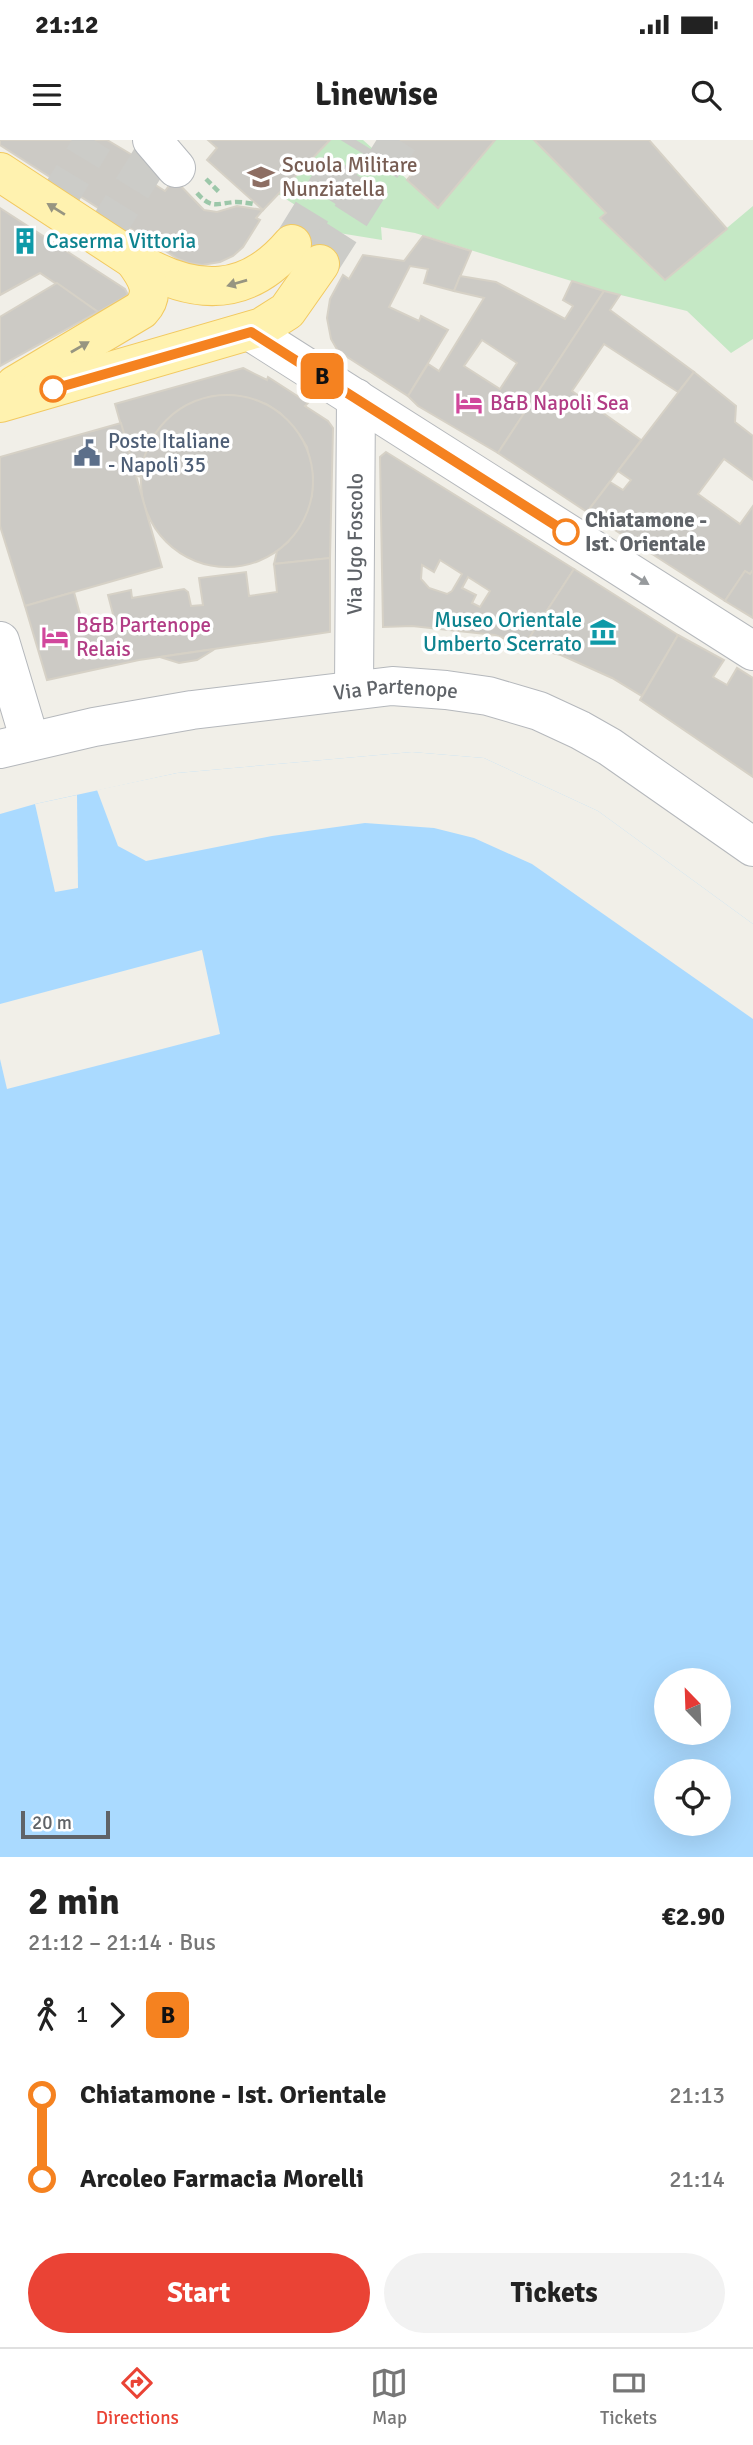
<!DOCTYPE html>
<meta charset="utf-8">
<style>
:root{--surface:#fff;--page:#f2f2f2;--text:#222;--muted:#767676;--line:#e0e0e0;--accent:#ea4335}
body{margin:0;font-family:Signika,sans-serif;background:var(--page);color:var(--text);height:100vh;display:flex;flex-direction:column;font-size:26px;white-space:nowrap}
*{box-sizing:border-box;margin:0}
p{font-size:23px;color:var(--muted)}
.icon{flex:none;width:38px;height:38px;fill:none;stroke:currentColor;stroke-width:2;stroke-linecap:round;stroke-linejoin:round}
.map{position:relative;height:1717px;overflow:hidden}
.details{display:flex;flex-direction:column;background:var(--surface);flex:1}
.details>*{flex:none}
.badge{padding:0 14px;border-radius:10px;font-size:24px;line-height:46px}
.needle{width:46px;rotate:337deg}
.tools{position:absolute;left:654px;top:1528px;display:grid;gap:14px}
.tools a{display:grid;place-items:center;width:77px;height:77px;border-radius:50%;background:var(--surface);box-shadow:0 7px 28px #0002;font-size:35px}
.scale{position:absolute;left:21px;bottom:18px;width:89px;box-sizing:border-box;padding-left:7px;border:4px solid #5f6368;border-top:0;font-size:19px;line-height:24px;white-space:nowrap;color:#5f6368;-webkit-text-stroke:5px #fff;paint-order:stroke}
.map>.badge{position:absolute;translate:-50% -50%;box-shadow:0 0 0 4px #fff}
.legs{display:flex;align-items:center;gap:10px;height:77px;padding:0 28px;font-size:23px}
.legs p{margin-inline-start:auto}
.summary{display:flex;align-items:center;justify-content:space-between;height:119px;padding:0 28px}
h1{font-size:38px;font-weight:700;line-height:52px}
.action{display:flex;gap:14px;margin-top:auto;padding:14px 28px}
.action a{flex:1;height:80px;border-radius:42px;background:var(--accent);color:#fff;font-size:28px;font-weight:700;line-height:80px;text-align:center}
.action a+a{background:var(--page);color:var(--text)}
ul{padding:0 28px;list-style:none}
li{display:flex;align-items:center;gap:24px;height:84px;font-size:26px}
li i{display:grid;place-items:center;width:10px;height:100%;margin:0 9px;background:currentColor}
li i::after{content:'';width:18px;height:18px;margin:-9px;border:5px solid;border-radius:50%;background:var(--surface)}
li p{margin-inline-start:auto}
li:first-child i{background:linear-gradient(#0000 50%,currentColor 0)}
li:last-child i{background:linear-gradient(currentColor 50%,#0000 0)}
.status{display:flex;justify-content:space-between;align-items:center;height:49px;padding:0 35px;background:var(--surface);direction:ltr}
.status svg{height:19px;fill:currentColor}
header{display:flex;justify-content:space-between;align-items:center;height:91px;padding:0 28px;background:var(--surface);font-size:32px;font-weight:700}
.menu{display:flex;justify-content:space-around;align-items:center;height:98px;border-top:2px solid var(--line);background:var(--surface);font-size:19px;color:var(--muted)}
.menu a{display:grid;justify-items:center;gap:4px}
.menu .selected{color:var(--accent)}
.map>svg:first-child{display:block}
</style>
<div class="status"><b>21:12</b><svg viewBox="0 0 49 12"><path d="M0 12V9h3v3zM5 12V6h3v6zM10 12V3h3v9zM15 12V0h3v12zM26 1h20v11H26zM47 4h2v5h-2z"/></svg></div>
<header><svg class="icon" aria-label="menu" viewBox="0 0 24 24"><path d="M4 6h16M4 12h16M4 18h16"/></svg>Linewise<svg class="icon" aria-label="search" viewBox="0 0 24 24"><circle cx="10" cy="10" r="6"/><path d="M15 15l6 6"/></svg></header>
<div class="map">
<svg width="753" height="1717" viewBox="0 0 753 1717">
<rect width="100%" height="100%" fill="#f1efe8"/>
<polygon fill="#c5e8c5" points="330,0 363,0 438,67 495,0 534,0 606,73 601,79 665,140 753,66 753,199 731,213 687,171 604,151 415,93 381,87 382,100 339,93 278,54"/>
<path fill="#aadaff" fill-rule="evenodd" d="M412 612 484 618 598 671 753 784V1717H0V674L35 664 177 633ZM667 1540H719V1592H667ZM667 1631H719V1684H667Z"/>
<g fill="#f1efe8">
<polygon points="412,612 484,618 598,671 753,784 753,879 532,724 474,698 434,688 365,683 272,696 146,721 118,706 97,650 177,633"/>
<polygon points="77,655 78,748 55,752 35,664"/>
<polygon points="202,810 220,894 7,949 0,919 0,864"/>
</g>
<g fill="#cccac5" stroke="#d6d1c6" stroke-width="2" fill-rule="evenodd">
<polygon points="0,0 107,0 134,16 127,27 165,51 174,39 204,70 217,72 237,66 263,70 256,78 260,80 243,107 233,116 220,122 202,125 189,123 178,119 0,5"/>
<polygon points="208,0 330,0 263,70 207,20 217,8"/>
<polygon points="378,0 495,0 438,68 407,40 413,33"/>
<polygon points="534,0 649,0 727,89 665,140 600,78 606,73"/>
<polygon points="0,68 125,149 128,155 98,172 40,133 0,155"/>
<polygon points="423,96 471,111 454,151 424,143 428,129 410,126 389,167 419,181 421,176 448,190 408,256 338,211 331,199 327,178 330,159 343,135 349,139 363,115 404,121"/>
<path d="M460 136 496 142 565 179 573 166 563 160 572 141 604 151 498 313 418 266 408 256 428 224 439 231 484 158 454 151ZM482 200 517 223 500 249 464 226Z"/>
<polygon points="57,143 98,172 0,226 0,177"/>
<polygon points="604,151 620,155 610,170 694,232 678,252 604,204 572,251 641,300 587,372 498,313"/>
<polygon points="243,228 267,240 268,237 308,263 305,266 328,281 333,288 330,418 274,424 277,411 288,402 303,381 312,356 313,337 307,307 299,294 280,273 266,264 248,258 230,255 213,256 194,262 178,271 164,283 148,308 141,337 135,335 115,264"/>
<polygon points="694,232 736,266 735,282 753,296 753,340 724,319 698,354 740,384 753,366 753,430 750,434 745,431 725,461 587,372 610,342 623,350 631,340 618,331"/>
<circle cx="227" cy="341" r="86"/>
<polygon points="121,283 162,427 25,466 0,386 0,317"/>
<path d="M386 312 574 429 524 506 495 495 412 486 383 487 380 317ZM440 420 462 434 452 451 447 454 429 448 421 439 422 425 434 432ZM468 437 490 451 480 467 472 463 476 455 462 448Z"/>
<polygon points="330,418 330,492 139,520 47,540 25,466 74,452 83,485 114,478 108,455 131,450 132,458 184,449 188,452 191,466 203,465 199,438 246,432 249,456 277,452 274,424"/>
<polygon points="574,429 678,495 642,556 612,538 561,515 524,506"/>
<polygon points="753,430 753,478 725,461 745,431 750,434"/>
<polygon points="678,495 724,520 713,537 727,545 737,528 753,538 753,637 640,560"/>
<polygon points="215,509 197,520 179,523 160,517"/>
</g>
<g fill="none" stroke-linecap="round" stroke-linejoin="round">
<g stroke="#ccccc8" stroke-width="38" stroke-dasharray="38 19" stroke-linecap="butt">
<polyline points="53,67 94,0"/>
<polyline points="102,97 162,0"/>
</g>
<g stroke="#ccccc8" stroke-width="38" stroke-dasharray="38 19" stroke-linecap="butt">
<polyline points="292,104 356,0"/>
<polyline points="320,124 399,0"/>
</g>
<defs>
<g id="minor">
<polyline points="152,0 176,28"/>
<polyline points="251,192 753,511"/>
<polyline points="0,501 30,601"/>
<path id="s1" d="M354 549 356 258"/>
<path id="s2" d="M0 609 94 587 192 570 392 546 446 550 488 556 539 571 580 590 610 607 753 707"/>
</g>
<g id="major">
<path d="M0 32 139 123C196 156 247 157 292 104"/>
<path d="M15 245 141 170C157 153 146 136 134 120"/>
<polyline points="0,263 262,187 287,171 320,124"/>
</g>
</defs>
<use href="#minor" stroke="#b5b8bc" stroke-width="40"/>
<use href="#major" stroke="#f2c960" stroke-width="40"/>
<g stroke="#9cc7a9" stroke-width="4.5" stroke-dasharray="7 3.5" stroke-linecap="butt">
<polyline points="206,39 220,53"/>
<path d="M197 53C212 70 217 63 236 62 242 62 249 63 254 64"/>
</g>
<use href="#minor" stroke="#fff" stroke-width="38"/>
<use href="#major" stroke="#fff2af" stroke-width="38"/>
</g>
<defs><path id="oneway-solid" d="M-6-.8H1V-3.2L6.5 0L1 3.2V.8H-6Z" transform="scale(1.75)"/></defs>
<g fill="#979581">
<use href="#oneway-solid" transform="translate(56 69) rotate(-148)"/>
<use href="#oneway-solid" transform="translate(237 143) rotate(164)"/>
<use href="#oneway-solid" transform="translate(80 207) rotate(-30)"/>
</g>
<use fill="#979a9d" href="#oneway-solid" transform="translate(640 439) rotate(32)"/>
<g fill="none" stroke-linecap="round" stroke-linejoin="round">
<defs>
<polyline id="line-1" points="53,249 251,192 566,392"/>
</defs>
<use href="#line-1" stroke="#fff" stroke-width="16"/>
<use href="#line-1" stroke="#f58220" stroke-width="10"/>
</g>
<defs>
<symbol id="school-bare" viewBox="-9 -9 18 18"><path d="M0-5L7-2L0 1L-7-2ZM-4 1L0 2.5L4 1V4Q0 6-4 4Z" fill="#8d6e63" stroke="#fff" stroke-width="2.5" paint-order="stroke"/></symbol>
<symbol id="building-bare" viewBox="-9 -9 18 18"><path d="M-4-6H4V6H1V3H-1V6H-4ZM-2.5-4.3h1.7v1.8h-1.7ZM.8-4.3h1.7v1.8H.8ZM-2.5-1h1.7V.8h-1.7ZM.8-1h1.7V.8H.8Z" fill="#0f9aa8" stroke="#fff" stroke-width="2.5" paint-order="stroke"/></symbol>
<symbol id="hotel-bare" viewBox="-9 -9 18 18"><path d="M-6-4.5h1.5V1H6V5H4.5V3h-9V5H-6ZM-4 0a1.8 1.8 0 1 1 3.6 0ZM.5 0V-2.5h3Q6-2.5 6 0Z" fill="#d1479c" stroke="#fff" stroke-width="2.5" paint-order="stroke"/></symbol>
<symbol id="civic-bare" viewBox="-9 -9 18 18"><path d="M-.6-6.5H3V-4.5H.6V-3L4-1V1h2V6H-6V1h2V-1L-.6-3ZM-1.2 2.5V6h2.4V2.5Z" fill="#5c6f8a" stroke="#fff" stroke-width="2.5" paint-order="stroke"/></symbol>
<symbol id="museum-bare" viewBox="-9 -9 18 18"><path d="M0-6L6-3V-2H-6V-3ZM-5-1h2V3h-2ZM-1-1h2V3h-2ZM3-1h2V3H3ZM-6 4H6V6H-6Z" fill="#0f9aa8" stroke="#fff" stroke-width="2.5" paint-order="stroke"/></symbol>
</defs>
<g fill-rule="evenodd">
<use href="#school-bare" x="242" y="18" width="38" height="38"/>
<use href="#building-bare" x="6" y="82" width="38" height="38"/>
<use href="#hotel-bare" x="450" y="244" width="38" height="38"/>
<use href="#civic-bare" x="68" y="294" width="38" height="38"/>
<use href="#museum-bare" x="584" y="473" width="38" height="38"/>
<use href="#hotel-bare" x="36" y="478" width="38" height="38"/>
</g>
<g fill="#fff" stroke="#f58220" stroke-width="3.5">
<circle cx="53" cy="249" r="12"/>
<circle cx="566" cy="392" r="12"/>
</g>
<g text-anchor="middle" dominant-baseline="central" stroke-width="7" stroke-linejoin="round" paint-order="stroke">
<g font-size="21" fill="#785e54" stroke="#fff" text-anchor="start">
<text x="282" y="25">Scuola Militare<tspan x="282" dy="24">Nunziatella</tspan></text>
</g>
<g font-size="21" fill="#0d838f" stroke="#fff" text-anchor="start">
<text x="46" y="101">Caserma Vittoria</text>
<text x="582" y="480" text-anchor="end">Museo Orientale<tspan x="582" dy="24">Umberto Scerrato</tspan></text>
</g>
<g font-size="21" fill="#b23c85" stroke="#fff" text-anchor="start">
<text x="490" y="263">B&amp;B Napoli Sea</text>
<text x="76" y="485">B&amp;B Partenope<tspan x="76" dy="24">Relais</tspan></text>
</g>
<g font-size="21" fill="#4e5e75" stroke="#fff" text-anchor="start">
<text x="108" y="301">Poste Italiane<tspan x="108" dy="24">- Napoli 35</tspan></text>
</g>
<g font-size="21" font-weight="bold" fill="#5f6368" stroke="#fff" text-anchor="start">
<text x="585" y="380">Chiatamone -<tspan x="585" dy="24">Ist. Orientale</tspan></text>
</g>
<g font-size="21" fill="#5f6368" stroke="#fff">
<text stroke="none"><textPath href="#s1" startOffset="145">Via Ugo Foscolo</textPath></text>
<text stroke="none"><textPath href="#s2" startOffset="401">Via Partenope</textPath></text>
</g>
</g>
</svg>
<div class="tools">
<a><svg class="needle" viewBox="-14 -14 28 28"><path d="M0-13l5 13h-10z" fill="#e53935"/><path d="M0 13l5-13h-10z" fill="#767676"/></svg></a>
<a><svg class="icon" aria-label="locate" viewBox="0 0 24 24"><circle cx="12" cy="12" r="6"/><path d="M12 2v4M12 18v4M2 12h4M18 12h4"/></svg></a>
</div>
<div class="scale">20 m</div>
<b class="badge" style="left:322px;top:236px;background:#f58220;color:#111">B</b>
</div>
<section class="details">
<div class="summary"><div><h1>2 min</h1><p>21:12 – 21:14 · Bus</p></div><b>€2.90</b></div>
<div class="legs"><svg class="icon" aria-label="walk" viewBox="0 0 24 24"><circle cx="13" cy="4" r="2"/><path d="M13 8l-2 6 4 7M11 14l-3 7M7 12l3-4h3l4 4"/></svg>1<svg class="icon" aria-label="forward" viewBox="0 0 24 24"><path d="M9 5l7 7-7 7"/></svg><b class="badge" style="background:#f58220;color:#111">B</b></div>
<ul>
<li><i style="color:#f58220"></i><b>Chiatamone - Ist. Orientale</b><p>21:13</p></li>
<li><i style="color:#f58220"></i><b>Arcoleo Farmacia Morelli</b><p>21:14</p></li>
</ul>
<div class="action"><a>Start</a><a>Tickets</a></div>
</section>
<nav class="menu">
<a class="selected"><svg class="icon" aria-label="directions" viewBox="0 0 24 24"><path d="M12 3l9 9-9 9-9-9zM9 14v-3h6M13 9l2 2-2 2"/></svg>Directions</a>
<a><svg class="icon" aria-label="map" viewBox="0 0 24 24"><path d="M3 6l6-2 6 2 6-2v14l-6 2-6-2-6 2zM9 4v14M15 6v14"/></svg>Map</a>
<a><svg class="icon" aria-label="tickets" viewBox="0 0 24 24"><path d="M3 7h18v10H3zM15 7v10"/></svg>Tickets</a>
</nav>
